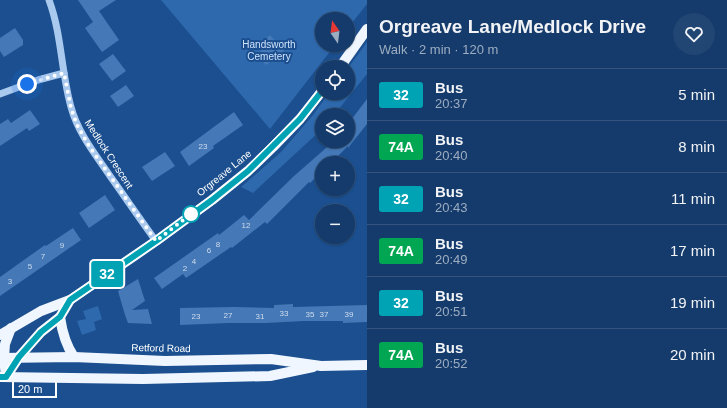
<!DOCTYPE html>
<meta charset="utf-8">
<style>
:root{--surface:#143b6b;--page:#214673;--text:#f1f3f6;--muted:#9dadc1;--line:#33557e}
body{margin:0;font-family:Helvetica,sans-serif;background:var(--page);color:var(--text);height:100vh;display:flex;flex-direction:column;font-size:15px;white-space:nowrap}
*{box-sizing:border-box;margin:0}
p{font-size:13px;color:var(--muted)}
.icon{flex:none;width:22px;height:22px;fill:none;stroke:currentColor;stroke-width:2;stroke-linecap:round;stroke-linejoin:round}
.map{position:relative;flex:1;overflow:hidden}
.details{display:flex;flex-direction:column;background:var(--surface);width:360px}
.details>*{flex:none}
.badge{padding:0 8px;border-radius:3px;font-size:14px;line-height:26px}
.needle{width:26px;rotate:346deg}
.tools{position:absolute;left:315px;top:12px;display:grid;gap:8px}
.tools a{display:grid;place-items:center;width:40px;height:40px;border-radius:50%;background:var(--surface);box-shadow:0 1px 3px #0004,0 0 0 1px var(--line);font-size:20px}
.scale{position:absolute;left:12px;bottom:10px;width:45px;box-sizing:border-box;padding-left:4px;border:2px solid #fff;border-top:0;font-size:11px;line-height:14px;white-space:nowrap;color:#fff;-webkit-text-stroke:3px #1b4f8f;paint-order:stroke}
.you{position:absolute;width:20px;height:20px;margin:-10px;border:3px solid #fff;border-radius:50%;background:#1a73e8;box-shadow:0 0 0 6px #1a73e833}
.map>.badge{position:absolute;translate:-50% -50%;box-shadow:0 0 0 2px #fff}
.round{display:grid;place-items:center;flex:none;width:42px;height:42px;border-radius:21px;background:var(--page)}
.head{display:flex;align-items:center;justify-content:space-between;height:68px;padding:0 12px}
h1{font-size:19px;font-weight:700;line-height:30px}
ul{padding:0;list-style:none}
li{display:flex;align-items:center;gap:12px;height:52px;padding:0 12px;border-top:1px solid var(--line)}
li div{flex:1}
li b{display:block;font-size:15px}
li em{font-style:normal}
li .badge{min-width:44px;font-weight:700;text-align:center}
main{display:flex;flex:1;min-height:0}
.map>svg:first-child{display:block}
</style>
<main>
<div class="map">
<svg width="367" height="408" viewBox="0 0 367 408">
<rect width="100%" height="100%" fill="#1b4f8f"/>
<g fill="#2e69ad">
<polygon points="161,0 367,0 367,4 348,28 348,19 322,19 322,45 335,45 270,129"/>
<polygon points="367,42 367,74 334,115 322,115 322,129 253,193 241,187 281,152 313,115 329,93 348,93 348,68"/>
<polygon points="98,306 102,319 94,322 96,330 82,335 77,321 86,319 83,311"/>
</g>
<g fill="#4478b7">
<polygon points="78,0 116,0 99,11 119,40 102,52 85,28 93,22"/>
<polygon points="15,28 23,40 23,45 4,57 0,51 0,38"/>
<polygon points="270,35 284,51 266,65 257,54 265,47 261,43"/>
<polygon points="113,54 126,71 112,81 99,64"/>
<polygon points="126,85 134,96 118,107 110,96"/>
<polygon points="367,99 367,124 348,148 348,146 331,163 322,163 322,171 310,183 309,182 267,224 265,222 232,248 231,247 186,278 183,274 162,289 154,278 218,233 219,235 244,215 249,220 294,176 334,141 348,141 348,124"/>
<polygon points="30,110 40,124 29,131 27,128 0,146 0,124 8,119 11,123"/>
<polygon points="234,112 243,125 213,146 214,148 189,166 180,152"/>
<polygon points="165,152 175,166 152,181 142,167"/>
<polygon points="105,195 115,210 89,228 79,213"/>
<polygon points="73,228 81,240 0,296 0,277 45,245 46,246"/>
<polygon points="138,279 145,301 132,310 148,309 152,324 128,323 125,315 118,291"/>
<polygon points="293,304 293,307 367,305 367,322 343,323 343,321 304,321 266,323 229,323 180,325 180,308 234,307 274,308 274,305"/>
</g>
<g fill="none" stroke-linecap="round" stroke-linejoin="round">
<g stroke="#a9c9ee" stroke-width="7">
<path d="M49 0C62 35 61 72 71 107 78 133 95 154 110 176 125 197 140 219 156 241"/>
<polyline points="0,94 38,80 64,73"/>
</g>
<g stroke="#f0f6ff" stroke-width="10">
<polyline points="340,67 367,29"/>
<path d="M60 317C62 331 65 344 74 357"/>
<polyline points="0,335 41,311 70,300 156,241 212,200 248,171 273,147 300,119 322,91"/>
<polyline points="0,358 74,357 165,361 271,359 321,366 367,365"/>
<polyline points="0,377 143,379 270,376 313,367"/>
<polyline points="6,377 19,357 41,332 60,317 70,300"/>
<polyline points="6,377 4,358 5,344 11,328"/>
</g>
</g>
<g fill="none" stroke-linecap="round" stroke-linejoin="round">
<defs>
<polyline id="line" points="0,377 6,377 19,357 41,332 60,317 70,300 156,241 212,200 248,171 300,119 322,91"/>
</defs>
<use href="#line" stroke="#fff" stroke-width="9"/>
<use href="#line" stroke="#00a3b4" stroke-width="6"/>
<polyline stroke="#fff" stroke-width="4" stroke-dasharray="0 7.2" points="27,84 64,73 71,108 77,125 89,146 156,241 191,214"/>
</g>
<circle fill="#fff" stroke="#00a3b4" stroke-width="2" cx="191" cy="214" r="8"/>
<g text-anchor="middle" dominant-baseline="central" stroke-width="4" stroke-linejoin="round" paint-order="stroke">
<g font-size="8" fill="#d0dded">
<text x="203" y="146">23</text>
<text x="246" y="225">12</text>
<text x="218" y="244">8</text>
<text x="62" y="245">9</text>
<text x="209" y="250">6</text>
<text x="43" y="256">7</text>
<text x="194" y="261">4</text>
<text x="30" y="266">5</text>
<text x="185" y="268">2</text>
<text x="10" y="281">3</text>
<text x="284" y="313">33</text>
<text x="310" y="314">35</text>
<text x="324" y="314">37</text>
<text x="349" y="314">39</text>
<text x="228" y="315">27</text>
<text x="196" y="316">23</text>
<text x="260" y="316">31</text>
</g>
<g font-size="10" fill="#cfe3fa" stroke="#1b4f8f">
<text x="269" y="44">Handsworth<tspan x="269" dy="12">Cemetery</tspan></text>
</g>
<g font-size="10" fill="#fff" stroke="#1b4f8f">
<text transform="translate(109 154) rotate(57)">Medlock Crescent</text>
<text transform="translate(224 173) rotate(-39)">Orgreave Lane</text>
<text transform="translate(161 348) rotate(1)">Retford Road</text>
</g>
</g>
</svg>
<div class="tools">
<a><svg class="needle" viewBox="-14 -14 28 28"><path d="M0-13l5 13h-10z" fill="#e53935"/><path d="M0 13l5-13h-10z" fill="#9dadc1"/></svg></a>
<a><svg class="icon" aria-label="locate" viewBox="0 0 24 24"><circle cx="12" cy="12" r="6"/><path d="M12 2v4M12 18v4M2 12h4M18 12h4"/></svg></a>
<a><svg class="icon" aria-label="layers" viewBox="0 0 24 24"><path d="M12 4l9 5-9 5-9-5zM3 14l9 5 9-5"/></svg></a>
<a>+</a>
<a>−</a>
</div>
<div class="scale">20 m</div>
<div class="you" style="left:27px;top:84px"></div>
<b class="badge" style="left:107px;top:274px;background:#00a3b4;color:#fff">32</b>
</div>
<section class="details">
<div class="head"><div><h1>Orgreave Lane/Medlock Drive</h1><p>Walk · 2 min · 120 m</p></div><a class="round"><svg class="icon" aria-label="heart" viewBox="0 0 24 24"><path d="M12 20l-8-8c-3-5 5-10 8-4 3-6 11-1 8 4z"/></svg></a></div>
<ul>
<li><span class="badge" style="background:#00a3b4;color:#fff">32</span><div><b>Bus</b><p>20:37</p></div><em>5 min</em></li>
<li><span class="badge" style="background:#00a651;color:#fff">74A</span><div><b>Bus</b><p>20:40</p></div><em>8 min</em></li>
<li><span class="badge" style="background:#00a3b4;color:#fff">32</span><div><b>Bus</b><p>20:43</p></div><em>11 min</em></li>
<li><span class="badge" style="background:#00a651;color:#fff">74A</span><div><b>Bus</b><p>20:49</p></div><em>17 min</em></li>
<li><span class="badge" style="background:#00a3b4;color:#fff">32</span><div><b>Bus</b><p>20:51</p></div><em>19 min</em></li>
<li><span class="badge" style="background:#00a651;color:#fff">74A</span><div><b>Bus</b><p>20:52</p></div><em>20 min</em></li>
</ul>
</section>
</main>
